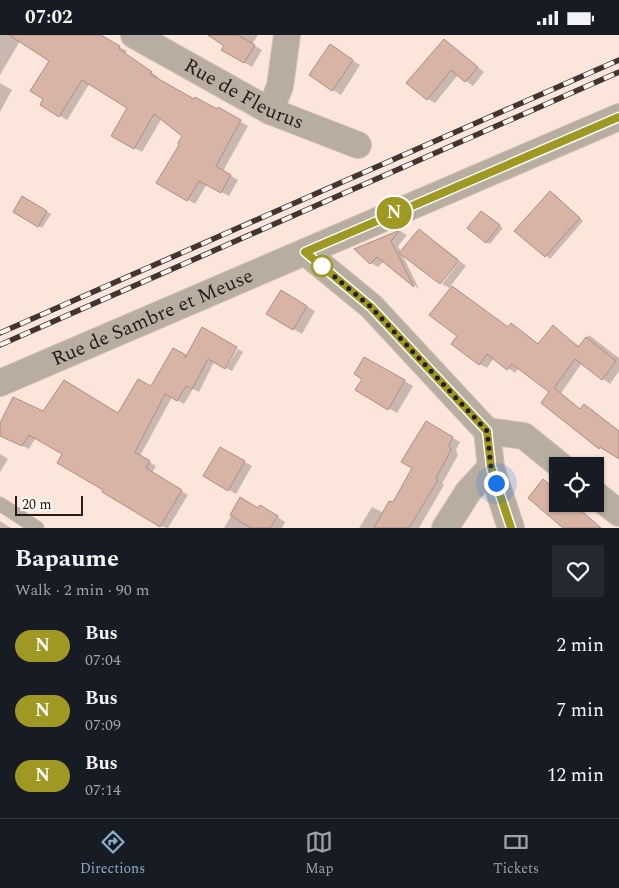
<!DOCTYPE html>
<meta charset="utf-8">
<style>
:root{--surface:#171b24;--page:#242831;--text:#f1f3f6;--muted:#9ea1a6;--line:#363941;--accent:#87aec6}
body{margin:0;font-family:Spectral,serif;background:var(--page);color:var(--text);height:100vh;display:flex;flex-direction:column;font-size:19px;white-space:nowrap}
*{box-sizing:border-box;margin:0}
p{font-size:16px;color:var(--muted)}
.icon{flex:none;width:28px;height:28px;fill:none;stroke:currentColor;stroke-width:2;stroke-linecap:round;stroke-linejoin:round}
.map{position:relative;height:493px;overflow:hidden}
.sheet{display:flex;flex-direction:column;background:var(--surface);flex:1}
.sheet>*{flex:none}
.badge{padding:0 10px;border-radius:16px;font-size:18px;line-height:32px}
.buttons{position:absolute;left:549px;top:422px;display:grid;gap:10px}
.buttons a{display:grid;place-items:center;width:55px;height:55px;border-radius:0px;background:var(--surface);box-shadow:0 1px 4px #0004;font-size:25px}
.scale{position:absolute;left:15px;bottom:12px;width:68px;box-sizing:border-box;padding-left:5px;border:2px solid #281b16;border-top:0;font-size:14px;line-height:18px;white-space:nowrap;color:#281b16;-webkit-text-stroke:4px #fef7f3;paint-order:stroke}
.you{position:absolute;width:25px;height:25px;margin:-12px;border:4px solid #fff;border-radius:50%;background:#1a73e8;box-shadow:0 0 0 8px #1a73e833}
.map>.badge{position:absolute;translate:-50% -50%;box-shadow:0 0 0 2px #fff}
.round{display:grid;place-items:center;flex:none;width:52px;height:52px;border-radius:0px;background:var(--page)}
.summary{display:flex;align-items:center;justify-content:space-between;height:85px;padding:0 15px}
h1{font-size:24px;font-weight:700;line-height:38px}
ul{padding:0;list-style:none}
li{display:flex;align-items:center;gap:15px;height:65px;padding:0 15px}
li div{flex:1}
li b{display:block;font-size:19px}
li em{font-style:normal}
li .badge{min-width:55px;font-weight:700;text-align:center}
.status{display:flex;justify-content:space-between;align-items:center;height:35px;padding:0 25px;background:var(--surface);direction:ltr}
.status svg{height:14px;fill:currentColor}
.dock{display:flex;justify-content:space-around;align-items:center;height:70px;border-top:1px solid var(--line);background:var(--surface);font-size:14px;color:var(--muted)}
.dock a{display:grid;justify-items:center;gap:2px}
.dock .selected{color:var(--accent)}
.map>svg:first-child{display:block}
</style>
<div class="status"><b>07:02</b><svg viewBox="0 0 49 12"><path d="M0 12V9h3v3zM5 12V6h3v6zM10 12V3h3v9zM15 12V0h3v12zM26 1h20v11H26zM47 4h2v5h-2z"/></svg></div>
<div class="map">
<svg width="619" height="493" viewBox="0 0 619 493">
<rect width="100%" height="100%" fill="#fce6dc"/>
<g fill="#0003">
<polygon points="0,0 87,0 103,3 127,16 125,19 158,42 157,44 194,65 218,76 219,74 248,91 223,136 238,145 229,161 207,149 195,169 157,148 180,111 184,101 162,83 142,117 113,101 129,73 90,48 67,85 41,70 44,63 50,26 20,6 0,40"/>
<polygon points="210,0 258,0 252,9 262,15 252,32 223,15 226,11"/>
<polygon points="444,6 484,37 473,51 458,40 435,68 428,64"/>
<polygon points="338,16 360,30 341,60 333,55"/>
<polygon points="0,48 12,55 0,77"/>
<polygon points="554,159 583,186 550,224 516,196"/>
<polygon points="23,163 51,179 42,193 15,176"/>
<polygon points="485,180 503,193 490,209 486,207"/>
<polygon points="419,195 458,224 439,248"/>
<polygon points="400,196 407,200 398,211 419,254 384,226 378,232 371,228 356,214"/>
<polygon points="460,226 466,231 449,253 442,249"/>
<polygon points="453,253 509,293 512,289 540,310 554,292 580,312 589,300 619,323 619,336 610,349 582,328 561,358 581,375 592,375 619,396 619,423 600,413 551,357 519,333 515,338 494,323 487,333 479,329 459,301"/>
<polygon points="282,257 315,276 302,299 268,279"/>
<polygon points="203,294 214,327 199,357 193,354 184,369 172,362 140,421 156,431 152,438 188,460 168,493 160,491 105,455 64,419 36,402 29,414 0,400 0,390 43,377 119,380 151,353 173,314 188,322"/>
<polygon points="238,314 243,317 232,336 226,333"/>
<polygon points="365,323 413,351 397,378 356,355 363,344"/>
<polygon points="426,388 460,407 456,415 458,420 442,449 444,450 419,493 359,493 372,472 384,478 393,469 414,433"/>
<polygon points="221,414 252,431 236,459 205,441"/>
<polygon points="0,419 8,424 0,437"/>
<polygon points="241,464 259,474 269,476 285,487 282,493 224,493"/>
<polygon points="0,486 11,493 0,493"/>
</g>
<g fill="#d7b4a5" stroke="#b08e80">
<polygon points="9,0 101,0 120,11 119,14 152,37 150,39 194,64 195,62 217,74 218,72 241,85 216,131 231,140 221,158 199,146 187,166 156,148 179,110 178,108 182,101 154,79 134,114 111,101 127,73 82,45 59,82 40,70 43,64 30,56 49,26"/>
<polygon points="208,0 238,0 255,10 244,28 221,15 224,11"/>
<polygon points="444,4 478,32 465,47 451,35 427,65 406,48"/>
<polygon points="330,9 353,25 332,56 309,40"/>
<polygon points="550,156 580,183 545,222 514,196"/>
<polygon points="22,161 47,176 38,192 13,177"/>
<polygon points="481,176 500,190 486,208 467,193"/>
<polygon points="419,194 459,226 440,249 399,218"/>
<polygon points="400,195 391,206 414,252 377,222 370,229 354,214"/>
<polygon points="452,251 508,292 511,288 538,309 553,290 578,312 586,302 616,326 602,345 575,324 554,353 580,374 584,369 619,396 619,424 600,412 599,414 541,368 549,357 512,329 507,335 487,319 479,330 451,309 457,301 429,280"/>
<polygon points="281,255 307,271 293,295 266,279"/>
<polygon points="202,292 237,312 225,334 208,324 192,354 186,351 177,366 165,359 135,417 150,426 146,433 182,455 160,492 102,457 103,455 57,428 62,419 29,400 22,411 0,401 0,388 13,362 43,376 64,345 118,378 138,344 151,351 173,313 186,320 185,323"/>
<polygon points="364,322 405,345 388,375 355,355 362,344 354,339"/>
<polygon points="426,386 453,402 449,410 451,415 436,443 438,445 409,493 374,493 389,466 393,467 412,433 401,427"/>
<polygon points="220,412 245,426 228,456 203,441"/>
<polygon points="543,444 558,457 558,469 574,469 601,493 563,493 528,463"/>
<polygon points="240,462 258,473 260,470 278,481 270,493 251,493 230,480"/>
</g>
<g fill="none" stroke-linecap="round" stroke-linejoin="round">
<defs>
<polyline id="service" points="0,469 37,493"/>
<g id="minor">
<path id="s1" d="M134 0 270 76 358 110"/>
<polyline points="270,76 280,51 287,0"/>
<polyline points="305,217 371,271 487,396 491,432 511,493"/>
<path id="s2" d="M0 348 619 82"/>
<polyline points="487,396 524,401 561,431"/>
<polyline points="595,459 619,478"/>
<polyline points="445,493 468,457 491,432"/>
</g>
</defs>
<use href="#service" stroke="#d6c1b8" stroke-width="15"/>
<use href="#minor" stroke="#d6c1b8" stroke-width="28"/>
<use href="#service" stroke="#b7ada1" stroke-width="14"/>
<use href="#minor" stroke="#b7ada1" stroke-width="26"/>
<defs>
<g id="rail">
<polyline points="0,298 619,25"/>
<polyline points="0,310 619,37"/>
</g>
</defs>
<use href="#rail" stroke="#42342f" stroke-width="5.5"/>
<use href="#rail" stroke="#fef7f3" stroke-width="4" stroke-dasharray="11" stroke-linecap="butt"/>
</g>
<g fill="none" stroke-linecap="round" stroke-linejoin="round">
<defs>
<polyline id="line" points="511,493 491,432 487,396 371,272 305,217 619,82"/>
</defs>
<use href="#line" stroke="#fff" stroke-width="11"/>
<use href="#line" stroke="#9f9822" stroke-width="8"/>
<polyline stroke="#281b16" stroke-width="5" stroke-dasharray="0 9" points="322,231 318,228 371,272 487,396 491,432 496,448"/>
</g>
<circle fill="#fff" stroke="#9f9822" stroke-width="2.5" cx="322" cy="231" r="10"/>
<g text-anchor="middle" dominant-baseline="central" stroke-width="4.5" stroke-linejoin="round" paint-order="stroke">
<g font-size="20" fill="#281b16" stroke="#fef7f3">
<text stroke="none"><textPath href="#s1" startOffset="125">Rue de Fleurus</textPath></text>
<text stroke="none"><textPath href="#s2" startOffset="166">Rue de Sambre et Meuse</textPath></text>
</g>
</g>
</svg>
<div class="buttons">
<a><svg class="icon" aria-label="locate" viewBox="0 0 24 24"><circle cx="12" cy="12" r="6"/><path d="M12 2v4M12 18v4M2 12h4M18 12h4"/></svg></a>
</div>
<div class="scale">20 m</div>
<div class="you" style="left:496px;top:448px"></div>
<b class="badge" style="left:394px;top:178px;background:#9f9822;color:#fff">N</b>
</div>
<section class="sheet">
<div class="summary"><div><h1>Bapaume</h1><p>Walk · 2 min · 90 m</p></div><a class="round"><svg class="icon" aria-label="heart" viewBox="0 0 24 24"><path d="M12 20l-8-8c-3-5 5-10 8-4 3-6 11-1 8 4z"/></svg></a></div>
<ul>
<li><span class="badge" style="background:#9f9822;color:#fff">N</span><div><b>Bus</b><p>07:04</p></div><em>2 min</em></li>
<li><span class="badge" style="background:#9f9822;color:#fff">N</span><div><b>Bus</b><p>07:09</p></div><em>7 min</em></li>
<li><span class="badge" style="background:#9f9822;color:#fff">N</span><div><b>Bus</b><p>07:14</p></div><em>12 min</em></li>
</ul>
</section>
<nav class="dock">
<a class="selected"><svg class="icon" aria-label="directions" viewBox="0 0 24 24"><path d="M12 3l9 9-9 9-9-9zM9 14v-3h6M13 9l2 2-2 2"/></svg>Directions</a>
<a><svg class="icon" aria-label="map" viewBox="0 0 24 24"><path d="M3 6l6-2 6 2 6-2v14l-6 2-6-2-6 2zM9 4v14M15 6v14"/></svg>Map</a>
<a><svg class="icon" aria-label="tickets" viewBox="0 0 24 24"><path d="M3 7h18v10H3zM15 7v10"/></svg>Tickets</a>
</nav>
